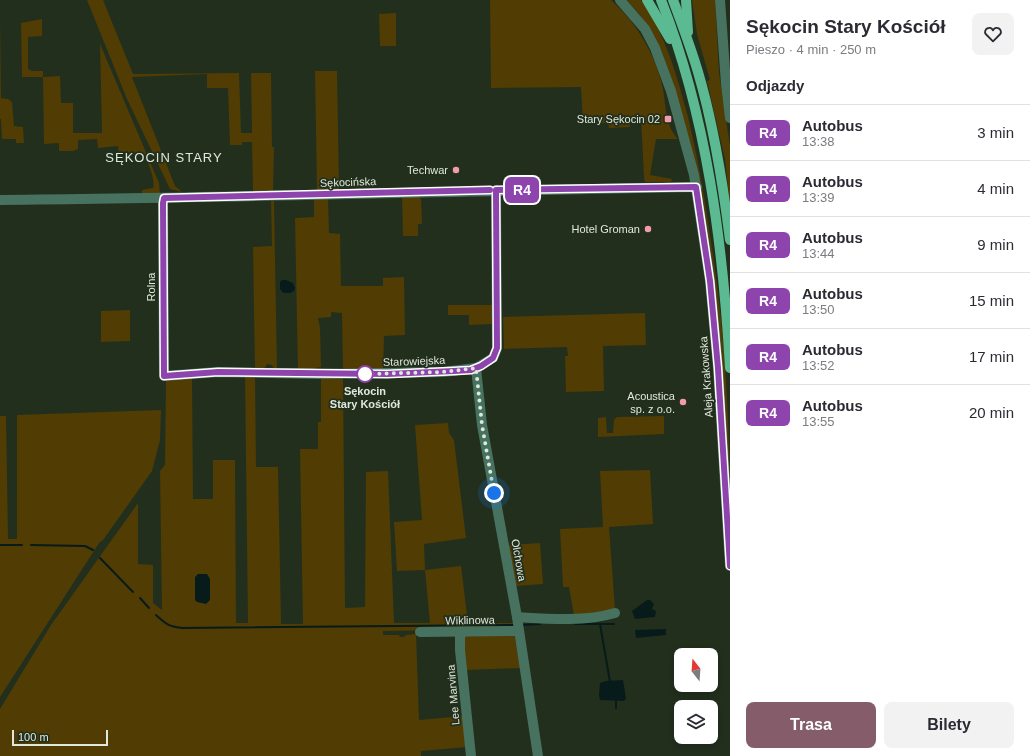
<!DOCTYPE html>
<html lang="pl">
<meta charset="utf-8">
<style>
:root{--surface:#fff;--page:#f2f2f3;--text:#2b2b33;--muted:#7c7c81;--line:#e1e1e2;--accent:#855d6a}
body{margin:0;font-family:Arial,sans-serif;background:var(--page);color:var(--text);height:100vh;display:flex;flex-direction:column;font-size:15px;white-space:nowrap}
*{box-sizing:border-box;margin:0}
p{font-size:13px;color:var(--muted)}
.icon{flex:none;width:22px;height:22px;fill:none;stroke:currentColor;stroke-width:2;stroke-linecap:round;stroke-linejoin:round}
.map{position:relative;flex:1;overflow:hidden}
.details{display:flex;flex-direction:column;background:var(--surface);width:300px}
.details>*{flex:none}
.badge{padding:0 8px;border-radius:6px;font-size:14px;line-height:26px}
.needle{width:26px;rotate:343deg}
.fabs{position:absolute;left:674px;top:648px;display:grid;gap:8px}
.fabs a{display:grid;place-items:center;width:44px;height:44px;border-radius:8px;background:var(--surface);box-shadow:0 2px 6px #0003;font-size:20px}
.scale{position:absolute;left:12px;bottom:10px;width:96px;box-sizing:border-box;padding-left:4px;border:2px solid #dfe8dc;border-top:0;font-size:11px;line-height:14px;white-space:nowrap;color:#dfe8dc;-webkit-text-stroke:3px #222f1d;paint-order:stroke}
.you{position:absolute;width:20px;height:20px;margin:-10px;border:3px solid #fff;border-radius:50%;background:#1a73e8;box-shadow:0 0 0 6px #1a73e833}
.map>.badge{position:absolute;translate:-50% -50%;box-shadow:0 0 0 2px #fff}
h2{padding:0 16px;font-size:15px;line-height:36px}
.round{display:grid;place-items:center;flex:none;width:42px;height:42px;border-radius:8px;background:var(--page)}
.overview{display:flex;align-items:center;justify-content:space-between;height:68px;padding:0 16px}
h1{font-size:19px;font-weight:700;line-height:30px}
.primary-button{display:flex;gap:8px;margin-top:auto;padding:8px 16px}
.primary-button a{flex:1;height:46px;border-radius:8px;background:var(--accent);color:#fff;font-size:16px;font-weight:700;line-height:46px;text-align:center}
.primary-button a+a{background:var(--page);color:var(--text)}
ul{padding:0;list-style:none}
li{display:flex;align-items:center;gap:12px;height:56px;padding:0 16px;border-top:1px solid var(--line)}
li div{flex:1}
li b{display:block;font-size:15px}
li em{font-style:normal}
li .badge{min-width:44px;font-weight:700;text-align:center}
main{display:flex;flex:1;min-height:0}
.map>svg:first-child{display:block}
</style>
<main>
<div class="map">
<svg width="730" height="756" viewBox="0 0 730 756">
<rect width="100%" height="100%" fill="#222f1d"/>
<g fill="#513c04">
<polygon points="87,0 103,0 133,74 239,73 241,133 252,133 251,73 271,73 272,147 274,147 273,191 253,191 252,142 242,142 242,145 230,145 228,88 207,88 207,74 132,77 175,186 182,192 170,189 127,99"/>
<path d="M490 0H611C635 22 653 50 661 81 667 101 663 123 678 139H656L650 175 672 179 671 182H645L644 178 641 117 629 118 630 127 609 128 608 123 583 124 581 87 491 88Z"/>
<path d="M627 0H641C666 35 677 76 688 117 698 159 705 200 711 242 725 330 730 421 730 510L715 298 674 86 661 50 651 32 640 15Z"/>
<polygon points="692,0 715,0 719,73 730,146 730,205 725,159 707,81 710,80 697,34"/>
<polygon points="396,13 396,46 380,46 379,14"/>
<polygon points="0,19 1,98 8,99 12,102 14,126 23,127 24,143 16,143 16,139 2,139 1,119 0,119"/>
<path d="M42 19V36L28 37V69L32 71H43V77L60 76 61 103H73V133H102L100 44 159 183 160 194 142 195V190L153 188C156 181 147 156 141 154 134 151 126 155 119 156L118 146 98 148 97 139 78 140V149L73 151H59V143L44 144 43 77H22L21 23Z"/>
<polygon points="337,71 339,189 317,190 315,71"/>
<polygon points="402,197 419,197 421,199 422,224 418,224 418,236 403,236"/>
<polygon points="328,198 329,233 340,234 341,286 383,286 383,278 404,277 405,335 384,336 383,371 343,372 342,313 331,312 331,317 318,318 320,328 321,367 315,368 315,371 298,371 295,218 314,217 314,199"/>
<polygon points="271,201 274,201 277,369 274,369 272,365 267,364 264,369 255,369 253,247 272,246"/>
<polygon points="448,305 493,305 493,324 469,325 469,315 448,315"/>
<polygon points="130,310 130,341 101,342 101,311"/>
<polygon points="645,313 646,345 603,346 604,391 566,392 565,356 568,356 567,347 504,349 503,317"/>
<polygon points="245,376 255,376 256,467 278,467 281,624 303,624 300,449 318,449 318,422 321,422 321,378 343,378 345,608 365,607 366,472 388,471 394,623 430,623 425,570 397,571 394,522 422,520 415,425 448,423 449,433 454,440 466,538 424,544 425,570 461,566 468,623 515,623 512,629 383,631 383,635 399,635 400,637 404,637 406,635 416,634 419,720 464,716 467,747 421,751 421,756 0,756 0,709 51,625 138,503 138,564 153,565 153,603 162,610 160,471 165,465 166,379 192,377 193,499 213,499 213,460 235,460 236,623 248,623"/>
<polygon points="161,410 160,440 152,471 103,540 99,543 0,697 0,416 6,416 8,539 17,539 17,415"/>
<polygon points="664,416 664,434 598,437 598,418 606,417 607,433 613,433 614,420 617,417"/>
<polygon points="650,470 653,524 609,527 615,610 574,615 569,587 563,587 560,529 603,527 600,471"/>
<polygon points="540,543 543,584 515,586 508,545"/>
<polygon points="514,633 520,668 466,670 464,638 469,634"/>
</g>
<g fill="#071b1a">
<polygon points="282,280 286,280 293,283 295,288 294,291 290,293 283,293 280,289 280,282"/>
<polygon points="198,574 207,574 210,579 210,600 206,604 197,602 195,600 195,577"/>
<polygon points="647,600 650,600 654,604 652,609 656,611 655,617 635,619 632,611"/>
<polygon points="666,629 666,635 636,638 635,630"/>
<polygon points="623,680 626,698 624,701 600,700 599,695 600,683 606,681"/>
</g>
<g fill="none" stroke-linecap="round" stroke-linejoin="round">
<g stroke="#071b1a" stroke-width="2">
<polyline points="0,545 22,545"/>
<polyline points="31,545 85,546 93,550"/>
<polyline points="100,558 133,592"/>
<polyline points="140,598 149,608"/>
<path d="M156 615C166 624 169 627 183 628L513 625"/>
<polyline points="575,624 614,624"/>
<polyline points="600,624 610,682"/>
<polyline points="523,625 540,624"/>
<polyline points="616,708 616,699"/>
</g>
<g stroke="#47725f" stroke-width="10">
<polyline points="620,0 645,29 655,48 671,91 694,175 710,281 718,368 730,566"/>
<polyline points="720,0 726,84 730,118"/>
<polyline points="164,198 163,203 164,376 218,372 323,374 443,372 476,368 493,358 497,348 496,190"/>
<path d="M0 200C232 198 464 191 697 187"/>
<polyline points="476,368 482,425 517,617 538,756"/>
<path d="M517 617C549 619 584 622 615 613"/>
<polyline points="420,632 519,631"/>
<polyline points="463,632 460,636 460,650 471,756"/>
</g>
<g stroke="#5bba92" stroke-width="10">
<polyline points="647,0 670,39"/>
<path d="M661 0C707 116 723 245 730 368"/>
<path d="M673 0C682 24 691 48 698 72 714 126 723 184 730 240"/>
<polyline points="686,0 688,32"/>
</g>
</g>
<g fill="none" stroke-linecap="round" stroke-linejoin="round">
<defs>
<polyline id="line" points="490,190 164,198 163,203 164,376 218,372 387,374 454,371 471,370 481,366 493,358 497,348 496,190 696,187 710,281 718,368 730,566"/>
</defs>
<use href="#line" stroke="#fff" stroke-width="9"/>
<use href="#line" stroke="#8e44ad" stroke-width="6"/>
<polyline stroke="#dfe8dc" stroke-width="4" stroke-dasharray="0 7.2" points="365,374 443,372 476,368 482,425 494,493"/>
</g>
<g fill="#f29aae" stroke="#222f1d" stroke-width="1.5">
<rect x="664" y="115" width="8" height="8" rx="2"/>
<circle cx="456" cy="170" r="4"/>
<circle cx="648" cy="229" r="4"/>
<circle cx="683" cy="402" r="4"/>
</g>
<circle fill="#fff" stroke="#8e44ad" stroke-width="2" cx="365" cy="374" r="8"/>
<g text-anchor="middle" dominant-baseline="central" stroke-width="3.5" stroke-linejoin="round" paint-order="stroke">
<g font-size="11" fill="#dfe8dc" stroke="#222f1d" text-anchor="end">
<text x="660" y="119">Stary Sękocin 02</text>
<text x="448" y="170">Techwar</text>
<text x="640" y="229">Hotel Groman</text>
<text x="675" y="396">Acoustica<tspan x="675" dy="13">sp. z o.o.</tspan></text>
</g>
<g font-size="11" fill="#dfe8dc" stroke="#222f1d">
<text transform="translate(348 182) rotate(-2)">Sękocińska</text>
<text transform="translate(151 287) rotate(-90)">Rolna</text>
<text transform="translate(414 361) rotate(-2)">Starowiejska</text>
<text transform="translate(706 377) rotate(-94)">Aleja Krakowska</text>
<text transform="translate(519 560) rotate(80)">Olchowa</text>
<text transform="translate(470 620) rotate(-1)">Wiklinowa</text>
<text transform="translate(453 695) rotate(-95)">Lee Marvina</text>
</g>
<g font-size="11" font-weight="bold" fill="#dfe8dc" stroke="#222f1d">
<text x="365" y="391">Sękocin<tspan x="365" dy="13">Stary Kościół</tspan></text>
</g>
<g font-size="13" letter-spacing="1" fill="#dfe8dc" stroke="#222f1d">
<text x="164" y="157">SĘKOCIN STARY</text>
</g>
</g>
</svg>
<div class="fabs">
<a><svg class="needle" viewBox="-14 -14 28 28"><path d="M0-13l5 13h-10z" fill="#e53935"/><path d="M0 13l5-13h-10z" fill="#7c7c81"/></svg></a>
<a><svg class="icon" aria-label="layers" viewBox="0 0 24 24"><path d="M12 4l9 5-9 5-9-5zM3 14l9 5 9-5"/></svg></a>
</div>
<div class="scale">100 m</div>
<div class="you" style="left:494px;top:493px"></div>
<b class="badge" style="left:522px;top:190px;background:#8e44ad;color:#fff">R4</b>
</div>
<section class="details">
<div class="overview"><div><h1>Sękocin Stary Kościół</h1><p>Pieszo · 4 min · 250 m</p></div><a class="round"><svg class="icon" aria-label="heart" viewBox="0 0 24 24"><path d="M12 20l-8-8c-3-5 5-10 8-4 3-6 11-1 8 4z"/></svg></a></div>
<h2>Odjazdy</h2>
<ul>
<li><span class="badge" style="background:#8e44ad;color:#fff">R4</span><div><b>Autobus</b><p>13:38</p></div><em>3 min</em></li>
<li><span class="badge" style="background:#8e44ad;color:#fff">R4</span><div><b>Autobus</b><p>13:39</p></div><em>4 min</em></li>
<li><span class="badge" style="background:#8e44ad;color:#fff">R4</span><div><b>Autobus</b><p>13:44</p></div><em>9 min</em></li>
<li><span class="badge" style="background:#8e44ad;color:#fff">R4</span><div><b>Autobus</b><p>13:50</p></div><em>15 min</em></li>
<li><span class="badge" style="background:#8e44ad;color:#fff">R4</span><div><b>Autobus</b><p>13:52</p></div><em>17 min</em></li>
<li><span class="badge" style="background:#8e44ad;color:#fff">R4</span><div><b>Autobus</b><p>13:55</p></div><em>20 min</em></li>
</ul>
<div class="primary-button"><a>Trasa</a><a>Bilety</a></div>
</section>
</main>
